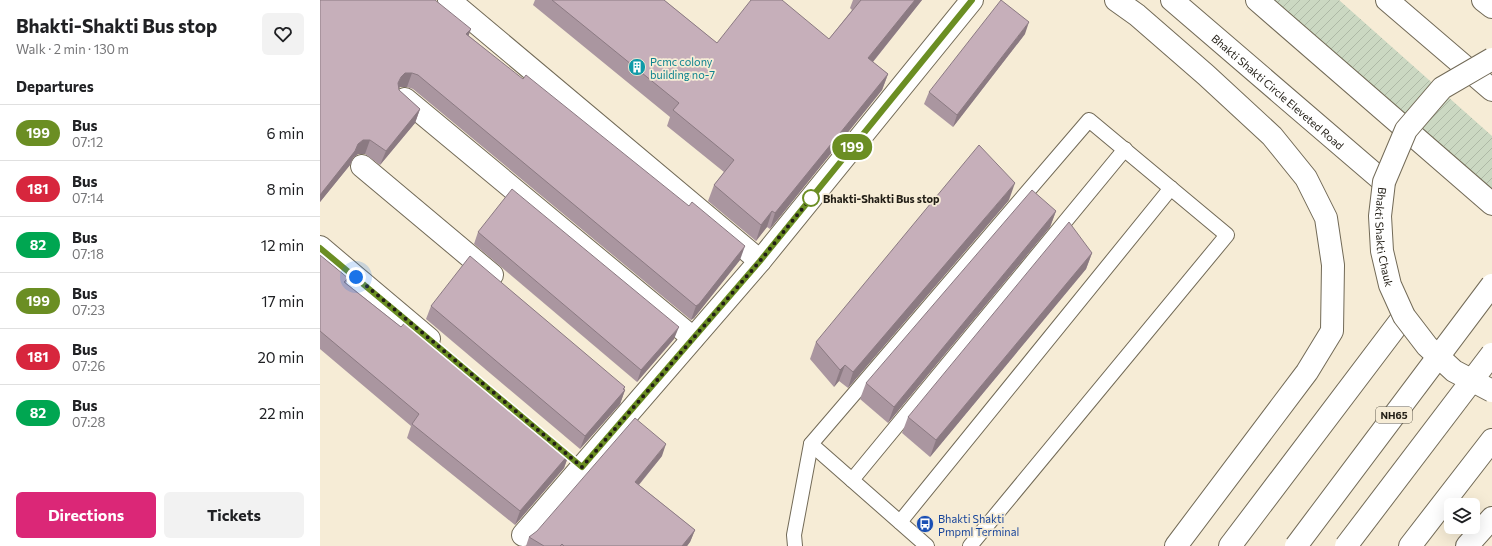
<!DOCTYPE html>
<meta charset="utf-8">
<style>
:root{--surface:#fff;--page:#f2f2f2;--text:#202124;--muted:#757577;--line:#e0e0e0;--accent:#db2777}
body{margin:0;font-family:Commissioner,sans-serif;background:var(--page);color:var(--text);height:100vh;display:flex;flex-direction:column;font-size:15px;white-space:nowrap}
*{box-sizing:border-box;margin:0}
p{font-size:13px;color:var(--muted)}
.icon{flex:none;width:22px;height:22px;fill:none;stroke:currentColor;stroke-width:2;stroke-linecap:round;stroke-linejoin:round}
.map{position:relative;flex:1;overflow:hidden}
.side{display:flex;flex-direction:column;background:var(--surface);width:320px}
.side>*{flex:none}
.badge{padding:0 8px;border-radius:13px;font-size:14px;line-height:26px}
.buttons{position:absolute;left:1124px;top:498px;display:grid;gap:8px}
.buttons a{display:grid;place-items:center;width:36px;height:36px;border-radius:6px;background:var(--surface);box-shadow:0 4px 16px #0002;font-size:20px}
.you{position:absolute;width:20px;height:20px;margin:-10px;border:3px solid #fff;border-radius:50%;background:#1a73e8;box-shadow:0 0 0 6px #1a73e833}
.map>.badge{position:absolute;translate:-50% -50%;box-shadow:0 0 0 2px #fff}
h2{padding:0 16px;font-size:15px;line-height:36px}
.round{display:grid;place-items:center;flex:none;width:42px;height:42px;border-radius:6px;background:var(--page)}
.head{display:flex;align-items:center;justify-content:space-between;height:68px;padding:0 16px}
h1{font-size:19px;font-weight:700;line-height:30px}
.cta{display:flex;gap:8px;margin-top:auto;padding:8px 16px}
.cta a{flex:1;height:46px;border-radius:6px;background:var(--accent);color:#fff;font-size:16px;font-weight:700;line-height:46px;text-align:center}
.cta a+a{background:var(--page);color:var(--text)}
ul{padding:0;list-style:none}
li{display:flex;align-items:center;gap:12px;height:56px;padding:0 16px;border-top:1px solid var(--line)}
li div{flex:1}
li b{display:block;font-size:15px}
li em{font-style:normal}
li .badge{min-width:44px;font-weight:700;text-align:center}
main{display:flex;flex:1;min-height:0}
.map>svg:first-child{display:block}
</style>
<main>
<section class="side">
<div class="head"><div><h1>Bhakti-Shakti Bus stop</h1><p>Walk · 2 min · 130 m</p></div><a class="round"><svg class="icon" aria-label="heart" viewBox="0 0 24 24"><path d="M12 20l-8-8c-3-5 5-10 8-4 3-6 11-1 8 4z"/></svg></a></div>
<h2>Departures</h2>
<ul>
<li><span class="badge" style="background:#6b8e23;color:#fff">199</span><div><b>Bus</b><p>07:12</p></div><em>6 min</em></li>
<li><span class="badge" style="background:#d7263d;color:#fff">181</span><div><b>Bus</b><p>07:14</p></div><em>8 min</em></li>
<li><span class="badge" style="background:#00a651;color:#fff">82</span><div><b>Bus</b><p>07:18</p></div><em>12 min</em></li>
<li><span class="badge" style="background:#6b8e23;color:#fff">199</span><div><b>Bus</b><p>07:23</p></div><em>17 min</em></li>
<li><span class="badge" style="background:#d7263d;color:#fff">181</span><div><b>Bus</b><p>07:26</p></div><em>20 min</em></li>
<li><span class="badge" style="background:#00a651;color:#fff">82</span><div><b>Bus</b><p>07:28</p></div><em>22 min</em></li>
</ul>
<div class="cta"><a>Directions</a><a>Tickets</a></div>
</section>
<div class="map">
<svg width="1172" height="546" viewBox="0 0 1172 546">
<defs>
<pattern id="garden-furrows" width="10" height="10" patternUnits="userSpaceOnUse"><rect width="10" height="10" fill="#cbd8c2"/><path d="M-1 1l2-2M0 10L10 0M9 11l2-2" fill="none" stroke="#aeb9a6"/></pattern>
</defs>
<rect width="100%" height="100%" fill="#f6ecd6"/>
<polygon fill="url(#garden-furrows)" points="946,0 1019,0 1172,136 1172,194"/>
<g fill="none" stroke-linecap="round" stroke-linejoin="round">
<defs>
<g id="lane">
<polyline points="491,444 607,546"/>
<polyline points="532,480 805,149"/>
<polyline points="580,522 851,188"/>
<polyline points="475,546 474,535 491,444 769,120 907,235 650,546"/>
</g>
<g id="street">
<polyline points="129,0 440,261"/>
<polyline points="796,0 817,15 886,75 952,136 986,178 1006,218 1013,265 1012,331 987,372 856,546"/>
<polyline points="85,99 373,338"/>
<polyline points="42,166 172,275"/>
<polyline points="0,247 109,339"/>
<polyline points="203,535 440,261 652,0"/>
</g>
<g id="primary">
<path id="s1" d="M852 0 1064 182"/>
<polyline points="937,0 1172,204"/>
<polyline points="1067,0 1172,90"/>
<polyline points="1163,0 1172,7"/>
</g>
<g id="highway">
<polyline points="910,546 1084,316"/>
<polyline points="1090,546 1172,440"/>
<polyline points="1147,546 1172,518"/>
</g>
</defs>
<use href="#lane" stroke="#726a57" stroke-width="16"/>
<use href="#street" stroke="#726a57" stroke-width="24"/>
<use href="#primary" stroke="#726a57" stroke-width="24"/>
<use href="#highway" stroke="#726a57" stroke-width="24"/>
<use href="#lane" stroke="#fff" stroke-width="14"/>
<use href="#street" stroke="#fff" stroke-width="22"/>
<use href="#primary" stroke="#fff" stroke-width="22"/>
<use href="#highway" stroke="#fff" stroke-width="22"/>
<defs>
<g id="highway-bridge">
<path id="s2" d="M1172 59 1122 88 1086 130 1064 182 1060 216 1062 251 1070 285 1084 316 1107 346 1134 371 1172 391"/>
<polyline points="976,546 1172,285"/>
<polyline points="1026,546 1172,354"/>
</g>
</defs>
<use href="#highway-bridge" stroke="#726a57" stroke-width="24" stroke-linecap="butt"/>
<use href="#highway-bridge" stroke="#fff" stroke-width="22"/>
</g>
<g fill="#aa96a0">
<polygon points="0,0 151,29 148,35 420,260 374,318 371,320 93,89 87,87 80,87 78,89 79,90 100,109 95,123 60,165 45,154 38,154 33,158 30,165 0,202"/>
<polygon points="215,0 344,0 397,43 509,39 532,10 530,8 533,0 602,0 553,62 568,74 562,90 450,229 447,227 436,241 388,201 394,185 404,172 347,126 350,117 213,5"/>
<polygon points="705,34 633,127 604,104 609,92"/>
<polygon points="689,200 528,388 519,381 514,387 490,359 496,342"/>
<polygon points="736,211 730,227 568,423 540,399 546,383"/>
<polygon points="158,232 354,339 317,382 154,244"/>
<polygon points="772,253 766,269 610,457 582,433 588,417"/>
<polygon points="0,255 28,278 26,283 81,327 249,454 244,468 195,525 87,438 91,426 0,349"/>
<polygon points="111,306 304,389 305,390 300,404 260,449 106,319"/>
<polygon points="342,456 319,485 375,530 370,542 367,546 206,546 209,537"/>
</g>
<g fill="#8b7a82">
<polygon points="595,0 602,0 543,74 548,58"/>
<polygon points="709,22 705,34 633,127 637,115"/>
<polygon points="151,29 146,43 146,34"/>
<polygon points="85,73 92,73 87,87 80,87 76,91 78,83 81,77"/>
<polygon points="568,74 562,90 450,229 455,213"/>
<polygon points="100,109 95,123 60,165 66,151"/>
<polygon points="43,140 50,140 45,154 38,154 33,158 30,165 0,202 0,195 38,144"/>
<polygon points="695,183 689,200 528,388 533,372"/>
<polygon points="452,211 447,227 436,241 441,225"/>
<polygon points="736,211 730,227 568,423 574,407"/>
<polygon points="425,246 420,260 374,318 371,320 376,306"/>
<polygon points="772,253 766,269 610,457 616,440"/>
<polygon points="359,327 354,339 317,382 321,370"/>
<polygon points="525,365 519,381 514,387 520,370"/>
<polygon points="305,387 303,392 305,390 300,404 260,449 265,436"/>
<polygon points="346,444 342,456 311,494 315,482"/>
<polygon points="249,454 244,468 195,525 200,511"/>
<polygon points="375,530 370,542 367,546 362,546"/>
</g>
<g fill="#c6afba" stroke="#8b7a82">
<polygon points="0,0 115,0 151,29 146,34 203,79 206,75 369,206 372,202 425,246 379,304 376,306 98,75 92,73 85,73 81,77 78,83 79,90 100,109 66,151 50,140 43,140 38,144 35,151 0,195"/>
<polygon points="232,0 344,0 397,43 431,0 462,0 509,39 541,0 595,0 548,58 568,74 455,213 452,211 441,225 394,185 414,160 353,110 359,103"/>
<polygon points="681,0 709,22 637,115 609,92"/>
<polygon points="659,145 695,183 533,372 525,365 520,370 496,342"/>
<polygon points="192,189 359,327 321,370 158,232"/>
<polygon points="712,190 736,211 574,407 546,383"/>
<polygon points="749,222 772,253 616,440 588,417"/>
<polygon points="0,255 28,278 24,282 81,327 88,319 249,454 200,511 92,424 99,414 0,331"/>
<polygon points="150,256 305,387 303,389 305,390 265,436 111,306"/>
<polygon points="315,418 346,444 315,482 375,530 362,546 244,546 242,544 240,546 224,546 209,537 217,531"/>
</g>
<g fill="none" stroke-linecap="round" stroke-linejoin="round">
<defs>
<polyline id="line" points="0,248 262,467 440,261 652,0"/>
</defs>
<use href="#line" stroke="#fff" stroke-width="9"/>
<use href="#line" stroke="#6b8e23" stroke-width="6"/>
<polyline stroke="#221e16" stroke-width="4" stroke-dasharray="0 7.2" points="36,277 262,467 440,261 491,198"/>
</g>
<defs>
<symbol id="building-disc" viewBox="-11 -11 22 22"><circle r="9.5" fill="#0f9aa8" stroke="#f6ecd6"/><path d="M-4-6H4V6H1V3H-1V6H-4ZM-2.5-4.3h1.7v1.8h-1.7ZM.8-4.3h1.7v1.8H.8ZM-2.5-1h1.7V.8h-1.7ZM.8-1h1.7V.8H.8Z" fill="#fff"/></symbol>
<symbol id="bus-disc" viewBox="-11 -11 22 22"><circle r="9.5" fill="#1a4fb4" stroke="#f6ecd6"/><path d="M-5-6H5V4H4V6H2V4H-2V6H-4V4H-5ZM-3.5-4V0h7V-4ZM-3.5 1.2v1.5H-2V1.2ZM2 1.2v1.5H3.5V1.2Z" fill="#fff"/></symbol>
</defs>
<g fill-rule="evenodd">
<use href="#building-disc" x="307" y="57" width="20" height="20"/>
<use href="#bus-disc" x="595" y="514" width="20" height="20"/>
</g>
<circle fill="#fff" stroke="#6b8e23" stroke-width="2" cx="491" cy="198" r="8"/>
<g text-anchor="middle" dominant-baseline="central" stroke-width="3.5" stroke-linejoin="round" paint-order="stroke">
<rect fill="#f6ecd6" stroke="#625c50" stroke-width="1" x="1056" y="407" width="36" height="16" rx="3"/>
<g font-size="10" font-weight="bold" fill="#221e16">
<text x="1074" y="415">NH65</text>
</g>
<g font-size="11" fill="#0d838f" stroke="#f6ecd6" text-anchor="start">
<text x="330" y="61">Pcmc colony<tspan x="330" dy="13">building no-7</tspan></text>
</g>
<g font-size="11" fill="#221e16" stroke="#f6ecd6">
<text stroke="none"><textPath href="#s1" startOffset="140">Bhakti Shakti Circle Eleveted Road</textPath></text>
<text stroke="none"><textPath href="#s2" startOffset="225">Bhakti Shakti Chauk</textPath></text>
</g>
<g font-size="11" font-weight="bold" fill="#221e16" stroke="#f6ecd6" text-anchor="start">
<text x="503" y="198">Bhakti-Shakti Bus stop</text>
</g>
<g font-size="11" fill="#164399" stroke="#f6ecd6" text-anchor="start">
<text x="618" y="518">Bhakti Shakti<tspan x="618" dy="13">Pmpml Terminal</tspan></text>
</g>
</g>
</svg>
<div class="buttons">
<a><svg class="icon" aria-label="layers" viewBox="0 0 24 24"><path d="M12 4l9 5-9 5-9-5zM3 14l9 5 9-5"/></svg></a>
</div>
<div class="you" style="left:36px;top:277px"></div>
<b class="badge" style="left:532px;top:147px;background:#6b8e23;color:#fff">199</b>
</div>
</main>
